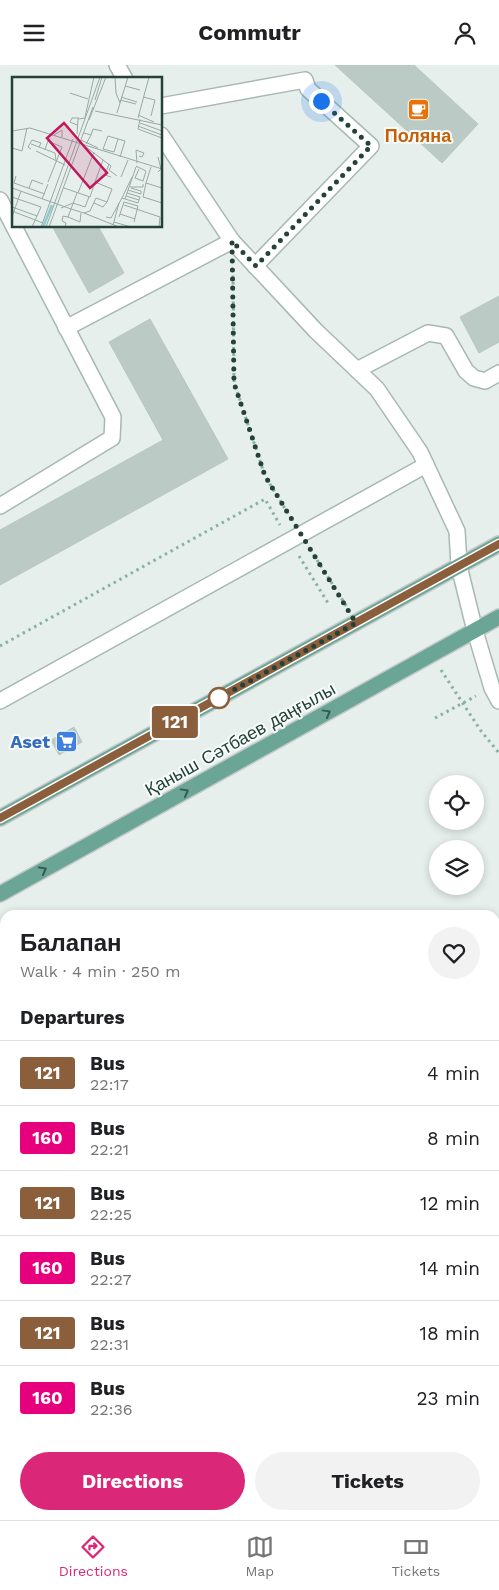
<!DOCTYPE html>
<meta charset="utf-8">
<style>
:root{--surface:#fff;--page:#f2f2f2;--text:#202124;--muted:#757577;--line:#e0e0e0;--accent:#db2777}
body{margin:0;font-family:"Work Sans",sans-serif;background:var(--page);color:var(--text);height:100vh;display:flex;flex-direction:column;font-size:19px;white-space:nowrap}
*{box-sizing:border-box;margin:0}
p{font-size:16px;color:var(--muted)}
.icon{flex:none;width:28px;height:28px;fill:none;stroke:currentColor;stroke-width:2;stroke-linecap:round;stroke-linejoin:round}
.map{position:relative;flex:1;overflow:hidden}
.side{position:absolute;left:0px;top:845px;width:500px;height:610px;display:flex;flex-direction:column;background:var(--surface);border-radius:15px 15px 0 0;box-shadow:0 2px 8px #0003}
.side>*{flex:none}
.badge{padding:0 10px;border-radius:4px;font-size:18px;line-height:32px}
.controls{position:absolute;left:429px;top:710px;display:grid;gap:10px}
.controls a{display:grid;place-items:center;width:55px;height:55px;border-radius:50%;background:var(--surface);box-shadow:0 2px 8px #0003;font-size:25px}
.you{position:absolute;width:25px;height:25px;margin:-12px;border:4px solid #fff;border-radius:50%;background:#1a73e8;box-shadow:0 0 0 8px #1a73e833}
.map>.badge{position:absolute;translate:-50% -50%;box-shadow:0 0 0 2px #fff}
h2{padding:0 20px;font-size:19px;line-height:45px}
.round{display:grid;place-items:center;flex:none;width:52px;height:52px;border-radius:26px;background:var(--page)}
.summary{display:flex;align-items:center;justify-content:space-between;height:85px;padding:0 20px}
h1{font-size:24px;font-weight:700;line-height:38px}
.cta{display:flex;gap:10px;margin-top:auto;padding:10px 20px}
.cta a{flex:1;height:58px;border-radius:30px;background:var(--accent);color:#fff;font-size:20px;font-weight:700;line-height:58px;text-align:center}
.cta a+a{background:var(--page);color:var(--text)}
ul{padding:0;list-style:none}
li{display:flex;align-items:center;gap:15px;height:65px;padding:0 20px;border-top:1px solid var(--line)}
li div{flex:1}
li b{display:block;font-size:19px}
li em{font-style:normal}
li .badge{min-width:55px;font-weight:700;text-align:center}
header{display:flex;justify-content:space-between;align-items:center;height:65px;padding:0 20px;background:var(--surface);font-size:22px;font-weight:700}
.dock{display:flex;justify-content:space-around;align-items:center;height:70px;border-top:1px solid var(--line);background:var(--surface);font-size:14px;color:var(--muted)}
.dock a{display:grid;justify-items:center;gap:2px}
.dock .on{color:var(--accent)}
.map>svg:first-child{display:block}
</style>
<header><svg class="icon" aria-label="menu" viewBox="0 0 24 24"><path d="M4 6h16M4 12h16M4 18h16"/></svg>Commutr<svg class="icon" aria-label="person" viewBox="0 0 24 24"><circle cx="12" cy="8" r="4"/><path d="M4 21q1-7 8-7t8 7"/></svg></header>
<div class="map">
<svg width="499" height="1455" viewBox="0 0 499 1455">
<rect width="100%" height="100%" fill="#e6efeb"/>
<g fill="#bbcac4" stroke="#b8c9c2">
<polygon points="335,0 414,0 478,59 442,98"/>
<polygon points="52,161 98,161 124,208 89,228"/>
<polygon points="499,231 499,277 479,288 460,252"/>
<polygon points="150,254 228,394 0,520 0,465 163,375 109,277"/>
<polygon points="74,662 82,677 59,690 51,675"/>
</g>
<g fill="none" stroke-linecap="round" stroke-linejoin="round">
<defs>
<g id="minor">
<polyline points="117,0 125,14"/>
<polyline points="161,41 305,15 308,24 371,81 255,201"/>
<polyline points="161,70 232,176 316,266 377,324 420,387 457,466 459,501 475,566 492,623 499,636"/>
<polyline points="0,135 113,352 112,373 0,441"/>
<polyline points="66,263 232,176"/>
<polyline points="357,305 428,268 446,271 466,306 474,313 485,316 499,308"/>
<polyline points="0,636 426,400"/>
<polyline points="495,967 499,964"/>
<polyline points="0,1231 5,1229"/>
<polyline points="495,1250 499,1248"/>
<polyline points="495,1407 499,1404"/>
<polyline points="184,1450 187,1455"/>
<polyline points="129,1455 138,1450"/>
<polyline points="443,1455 447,1450"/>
</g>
<g id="major">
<polyline points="0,753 499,479"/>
<polyline points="0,829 499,552"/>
</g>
</defs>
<use href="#minor" stroke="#a8b8b2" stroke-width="18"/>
<use href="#major" stroke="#c2cac8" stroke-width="18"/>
<g stroke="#86b3a5" stroke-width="3" stroke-dasharray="2.5 4" stroke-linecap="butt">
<polyline points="233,204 234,317 265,411 292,455"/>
<polyline points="310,484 347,542"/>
<polyline points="299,491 328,538"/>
<polyline points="0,581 265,434 280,460"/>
<polyline points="441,605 481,666 499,688"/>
<polyline points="435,653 476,631"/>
</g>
<use href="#minor" stroke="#fff" stroke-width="15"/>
<use href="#major" stroke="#6aa596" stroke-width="15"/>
</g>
<defs><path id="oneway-chevron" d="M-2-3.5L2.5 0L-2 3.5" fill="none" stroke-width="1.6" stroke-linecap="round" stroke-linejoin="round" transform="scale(1.25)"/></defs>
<g stroke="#365b51">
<use href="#oneway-chevron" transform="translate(327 648) rotate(-29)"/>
<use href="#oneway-chevron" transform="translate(185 727) rotate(-29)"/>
<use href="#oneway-chevron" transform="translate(43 805) rotate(-29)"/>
</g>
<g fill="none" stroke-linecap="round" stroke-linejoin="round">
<defs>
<polyline id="line" points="0,753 499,479"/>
</defs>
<use href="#line" stroke="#fff" stroke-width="11"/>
<use href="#line" stroke="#8b5e3c" stroke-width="8"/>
<polyline stroke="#24423a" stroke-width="5" stroke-dasharray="0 9" points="219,633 356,558 265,411 234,318 232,176 256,201 371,81 321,36"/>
</g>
<defs>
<symbol id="cafe-square" viewBox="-11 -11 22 22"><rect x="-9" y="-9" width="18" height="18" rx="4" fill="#e8710a" stroke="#f7fbf9"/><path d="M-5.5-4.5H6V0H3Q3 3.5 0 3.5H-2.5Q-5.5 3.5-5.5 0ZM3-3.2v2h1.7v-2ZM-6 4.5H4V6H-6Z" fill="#fff"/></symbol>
<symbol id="supermarket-square" viewBox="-11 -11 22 22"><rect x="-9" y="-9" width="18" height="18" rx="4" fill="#3f7fe0" stroke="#f7fbf9"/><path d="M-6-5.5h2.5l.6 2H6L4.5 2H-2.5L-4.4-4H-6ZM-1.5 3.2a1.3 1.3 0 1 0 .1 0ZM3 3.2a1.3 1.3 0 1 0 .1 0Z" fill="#fff"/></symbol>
</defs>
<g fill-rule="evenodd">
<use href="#cafe-square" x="406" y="32" width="25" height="25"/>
<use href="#supermarket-square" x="54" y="664" width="25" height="25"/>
</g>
<circle fill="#fff" stroke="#8b5e3c" stroke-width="2.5" cx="219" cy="633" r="10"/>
<g text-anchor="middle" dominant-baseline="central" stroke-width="4" stroke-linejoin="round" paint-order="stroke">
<g font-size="18" font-weight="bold" fill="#c56008" stroke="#f7fbf9">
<text x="418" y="70">Поляна</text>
</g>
<g font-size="18" fill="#24423a" stroke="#f7fbf9">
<text transform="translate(240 674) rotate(-29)">Қаныш Сәтбаев даңғылы</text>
</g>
<g font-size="18" font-weight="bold" fill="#366cbe" stroke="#f7fbf9" text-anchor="end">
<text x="50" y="676">Aset</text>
</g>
</g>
<g transform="translate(12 12)">
<rect width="150" height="150" fill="#e6efeb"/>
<path fill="none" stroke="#8ec9d4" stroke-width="2.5" d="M31 150 40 128"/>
<path fill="none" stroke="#98aaa4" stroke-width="1" d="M103 0 104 16 108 26M113 9 128 13M58 16 76 22M109 20 125 25M131 20 143 23 139 39M83 23 90 0M108 23 124 27M83 34 150 48M105 36 116 0M126 38 142 45M73 40 82 0M126 41 137 0M128 42 126 52 150 61M77 43 94 0M128 46 150 54M65 48 58 45 60 41H67M126 49 150 58M0 54 18 51 150 92M72 56 79 58 74 67M65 57 66 42 73 41M42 58 50 53V60M79 58 81 52 90 54M106 62 102 75 91 72 96 59 113 64 108 80M69 63 86 71M19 67 43 76 44 83M74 70 99 89 97 93 105 99M0 71 10 74 15 51M19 72 16 70 20 63 29 66 27 70M33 72 36 64 50 70 36 105M24 74 53 88M125 86 124 73 132 76 130 80 127 79M97 87 93 98 99 100M124 89 134 94 131 104 123 101 127 92M139 90 134 106 150 111M146 95 149 92 146 80M4 99 2 106 33 117M109 100 116 83M83 105 91 83M134 106 131 120 150 126M118 110H131V107M0 111 59 132M17 111 20 103 31 107M52 111 78 120 83 105 100 112 95 125 84 121 78 134 72 136 59 132M116 113 129 117V114L119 111M65 116 56 140 68 145 69 136M66 116 82 75M114 119 127 123 128 120 115 116M0 120 29 130 20 150M110 121 120 100M30 122 36 107M113 122 124 90M82 126 91 130 95 125M112 128 148 140 147 150M0 130 25 139M49 131 61 126 73 130 77 120M0 134 31 146M72 136 107 150M108 137 123 142M0 140 9 114M94 140 99 141 110 121 126 126 127 123M107 140 112 125 126 129 122 145M102 145 119 150M101 148 107 126M29 150 61 62M34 150 88 0M37 150 81 30M53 150 54 146 50 144 51 139 56 140"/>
<path fill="#c2185b" fill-opacity="0.15" stroke="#c2185b" stroke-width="2.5" d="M52 46 95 96 78 111 35 61Z"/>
<rect width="150" height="150" fill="none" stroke="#24423a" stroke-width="2.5"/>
</g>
</svg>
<div class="controls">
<a><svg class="icon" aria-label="locate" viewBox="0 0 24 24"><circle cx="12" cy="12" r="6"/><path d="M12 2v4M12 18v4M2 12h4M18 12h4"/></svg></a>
<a><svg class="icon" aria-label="layers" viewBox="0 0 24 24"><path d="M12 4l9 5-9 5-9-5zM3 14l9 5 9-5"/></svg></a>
</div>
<div class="you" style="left:321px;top:36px"></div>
<b class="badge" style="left:175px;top:657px;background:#8b5e3c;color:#fff">121</b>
<section class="side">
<div class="summary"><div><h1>Балапан</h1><p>Walk · 4 min · 250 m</p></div><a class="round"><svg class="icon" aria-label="heart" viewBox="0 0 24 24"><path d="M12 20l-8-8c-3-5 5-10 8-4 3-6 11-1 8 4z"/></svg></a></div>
<h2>Departures</h2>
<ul>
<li><span class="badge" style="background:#8b5e3c;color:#fff">121</span><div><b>Bus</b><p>22:17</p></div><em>4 min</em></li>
<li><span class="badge" style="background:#e6007e;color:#fff">160</span><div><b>Bus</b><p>22:21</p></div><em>8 min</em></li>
<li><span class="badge" style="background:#8b5e3c;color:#fff">121</span><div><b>Bus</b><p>22:25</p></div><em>12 min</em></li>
<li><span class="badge" style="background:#e6007e;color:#fff">160</span><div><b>Bus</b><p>22:27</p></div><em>14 min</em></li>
<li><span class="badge" style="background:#8b5e3c;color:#fff">121</span><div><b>Bus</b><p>22:31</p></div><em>18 min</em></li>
<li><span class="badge" style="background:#e6007e;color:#fff">160</span><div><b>Bus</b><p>22:36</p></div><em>23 min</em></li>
</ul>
<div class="cta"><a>Directions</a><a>Tickets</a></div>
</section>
</div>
<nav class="dock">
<a class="on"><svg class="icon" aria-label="directions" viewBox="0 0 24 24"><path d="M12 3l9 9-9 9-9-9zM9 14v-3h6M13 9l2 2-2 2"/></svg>Directions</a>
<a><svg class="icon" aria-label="map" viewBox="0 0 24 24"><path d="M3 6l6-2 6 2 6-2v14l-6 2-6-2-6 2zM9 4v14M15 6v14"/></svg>Map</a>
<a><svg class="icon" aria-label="tickets" viewBox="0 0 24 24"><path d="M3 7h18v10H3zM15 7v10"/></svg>Tickets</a>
</nav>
